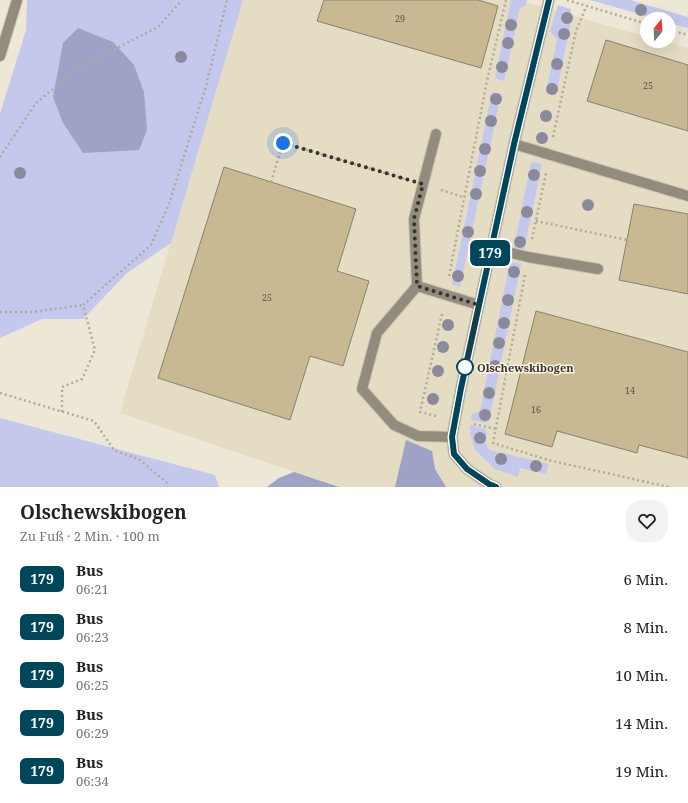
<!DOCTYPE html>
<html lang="de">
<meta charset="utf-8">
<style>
:root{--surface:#fff;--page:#f2f2f2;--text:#222;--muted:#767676}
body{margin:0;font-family:"Noto Serif",serif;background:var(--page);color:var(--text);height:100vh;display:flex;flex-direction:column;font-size:15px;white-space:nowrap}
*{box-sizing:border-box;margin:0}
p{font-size:13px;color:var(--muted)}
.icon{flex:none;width:22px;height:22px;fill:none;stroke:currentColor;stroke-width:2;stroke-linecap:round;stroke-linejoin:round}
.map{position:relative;height:487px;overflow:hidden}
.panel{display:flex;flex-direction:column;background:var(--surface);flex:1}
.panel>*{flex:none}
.badge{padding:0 8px;border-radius:6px;font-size:14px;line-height:26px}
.needle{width:26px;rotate:18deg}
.buttons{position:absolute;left:640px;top:12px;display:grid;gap:8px}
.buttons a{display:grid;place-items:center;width:36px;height:36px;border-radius:50%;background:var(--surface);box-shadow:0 4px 16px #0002;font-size:20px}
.you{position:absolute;width:20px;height:20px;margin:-10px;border:3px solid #fff;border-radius:50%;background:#1a73e8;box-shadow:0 0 0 6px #1a73e833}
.map>.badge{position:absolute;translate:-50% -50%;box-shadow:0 0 0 2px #fff}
.round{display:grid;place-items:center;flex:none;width:42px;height:42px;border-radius:16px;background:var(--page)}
.summary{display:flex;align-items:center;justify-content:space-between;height:68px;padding:0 20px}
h1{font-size:19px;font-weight:700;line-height:30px}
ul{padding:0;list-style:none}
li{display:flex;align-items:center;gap:12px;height:48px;padding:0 20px}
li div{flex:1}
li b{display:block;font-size:15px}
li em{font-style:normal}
li .badge{min-width:44px;font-weight:700;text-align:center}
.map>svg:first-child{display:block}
</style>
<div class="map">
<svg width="688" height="487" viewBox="0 0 688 487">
<rect width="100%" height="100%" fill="#ede7d5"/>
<polygon fill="#e4dcc3" points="243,0 519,0 647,37 647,41 662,41 688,48 688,487 339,487 120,413"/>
<g fill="#c4c8ec">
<polygon points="27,0 243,0 171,243 127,273 83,319 42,319 0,338 0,114 26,30"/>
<polygon points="511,0 527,0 525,6 520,8 504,81 495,78"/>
<polygon points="590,0 630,0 688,17 688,28 669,23 669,19 657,19"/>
<polygon points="558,5 571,9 570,27 556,95 546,93 557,39 550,31"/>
<polygon points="492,92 501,94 460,287 452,285"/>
<polygon points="531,162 542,164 524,250 514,247"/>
<polygon points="510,262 521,264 489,421 486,423 471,420 472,414 480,411"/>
<polygon points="0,418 215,475 219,487 0,487"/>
<path d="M470 425 485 429 487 432C486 439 484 445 490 450L548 464 546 474 520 468 518 477 495 469 475 450 471 436Z"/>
</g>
<g fill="#9ea2c7">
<polygon points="78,28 113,42 134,65 144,92 147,130 139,150 83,153 63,123 53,97 63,43"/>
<polygon points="406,440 432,451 435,469 446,487 395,487"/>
<polygon points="294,472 339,487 267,487 279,478"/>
</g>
<g fill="#c8b993" stroke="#888272">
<polygon points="324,0 478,0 498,6 481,68 317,21"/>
<polygon points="606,40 688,65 688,131 587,101"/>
<polygon points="224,167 356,209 337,271 369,281 343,366 310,356 290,420 158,378"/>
<polygon points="634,204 688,214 688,294 619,280"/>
<polygon points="536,311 688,352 688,458 639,445 637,453 557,431 552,447 505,434"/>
</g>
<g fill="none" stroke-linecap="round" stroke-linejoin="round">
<defs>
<g id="minor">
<polyline points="0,56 17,0"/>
<polyline points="514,144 688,196"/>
<polyline points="491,248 528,257 598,269"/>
<polyline points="417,286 414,219 436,134"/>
<polyline points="452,437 418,436 394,425 362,389 377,333 417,286 479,305"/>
<polyline points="496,487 489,484 467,469 454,454 452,437 461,388 514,144 549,0"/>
</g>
</defs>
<use href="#minor" stroke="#c8c3b3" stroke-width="12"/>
<g stroke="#afaa9c" stroke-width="2.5" stroke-dasharray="2 3" stroke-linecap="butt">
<polyline points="567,0 647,24"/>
<polyline points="669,30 688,35"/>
<polyline points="553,137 576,31 586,7"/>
<polyline points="0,157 36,103 78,68 158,27 182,0"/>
<polyline points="271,182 283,143 405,179"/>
<polyline points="441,190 463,197"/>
<polyline points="536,221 627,240"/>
<polyline points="532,239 546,173"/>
<polyline points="525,275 493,443 548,460 669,487"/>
<polyline points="449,276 487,81 506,0"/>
<polyline points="0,312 32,312 83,305"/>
<polyline points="0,393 94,421 114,450 140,460 167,483 168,487"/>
<polyline points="62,412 62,387 82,379 95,350 83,305 151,245 169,204 206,86 227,0"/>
<polyline points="436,416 420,412 442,314"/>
<polyline points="474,424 496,429"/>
</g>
<use href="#minor" stroke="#928c7c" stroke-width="10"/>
</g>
<g fill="#8b899c">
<circle cx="641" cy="10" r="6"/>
<circle cx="567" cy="18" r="6"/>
<circle cx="511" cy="25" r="6"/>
<circle cx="564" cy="34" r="6"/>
<circle cx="508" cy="43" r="6"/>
<circle cx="181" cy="57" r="6"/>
<circle cx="557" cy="64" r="6"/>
<circle cx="502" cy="67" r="6"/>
<circle cx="552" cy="89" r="6"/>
<circle cx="496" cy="99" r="6"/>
<circle cx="546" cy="116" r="6"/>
<circle cx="491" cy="121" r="6"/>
<circle cx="542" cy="138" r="6"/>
<circle cx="485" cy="149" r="6"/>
<circle cx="480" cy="171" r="6"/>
<circle cx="20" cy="173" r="6"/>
<circle cx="534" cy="175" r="6"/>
<circle cx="476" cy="194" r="6"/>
<circle cx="588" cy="205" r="6"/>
<circle cx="527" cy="212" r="6"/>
<circle cx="468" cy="232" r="6"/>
<circle cx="520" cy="242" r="6"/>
<circle cx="514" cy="272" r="6"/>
<circle cx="458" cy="276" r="6"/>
<circle cx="508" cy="300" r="6"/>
<circle cx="504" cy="323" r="6"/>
<circle cx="448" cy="325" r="6"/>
<circle cx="499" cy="343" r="6"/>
<circle cx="443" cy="347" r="6"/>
<circle cx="495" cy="366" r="6"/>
<circle cx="438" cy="371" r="6"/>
<circle cx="489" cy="393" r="6"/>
<circle cx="433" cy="399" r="6"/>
<circle cx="485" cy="415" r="6"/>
<circle cx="480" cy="438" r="6"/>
<circle cx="501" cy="459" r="6"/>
<circle cx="536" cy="466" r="6"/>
</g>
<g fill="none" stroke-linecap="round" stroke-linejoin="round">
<defs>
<polyline id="line" points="496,487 489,484 467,469 454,454 452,437 461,388 514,144 549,0"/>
</defs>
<use href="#line" stroke="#fff" stroke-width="9"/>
<use href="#line" stroke="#00465a" stroke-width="6"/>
<polyline stroke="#35332c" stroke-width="4" stroke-dasharray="0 7.2" points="283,143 423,184 414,219 417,286 479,305 464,374 465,367"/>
</g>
<circle fill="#fff" stroke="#00465a" stroke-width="2" cx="465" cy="367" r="8"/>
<g text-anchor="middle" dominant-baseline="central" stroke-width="3" stroke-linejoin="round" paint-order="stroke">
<g font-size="9" fill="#5a5446">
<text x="400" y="18">29</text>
<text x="648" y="85">25</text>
<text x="267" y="297">25</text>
<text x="630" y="390">14</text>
<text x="536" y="409">16</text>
</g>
<g font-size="11" font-weight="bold" fill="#35332c" stroke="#fbf4e2" text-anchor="start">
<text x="477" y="367">Olschewskibogen</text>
</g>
</g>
</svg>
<div class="buttons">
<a><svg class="needle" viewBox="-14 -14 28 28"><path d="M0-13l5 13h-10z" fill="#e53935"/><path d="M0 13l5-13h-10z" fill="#767676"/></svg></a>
</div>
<div class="you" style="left:283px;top:143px"></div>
<b class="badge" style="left:490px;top:253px;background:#00465a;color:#fff">179</b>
</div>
<section class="panel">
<div class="summary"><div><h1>Olschewskibogen</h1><p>Zu Fuß · 2 Min. · 100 m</p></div><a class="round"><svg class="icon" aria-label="heart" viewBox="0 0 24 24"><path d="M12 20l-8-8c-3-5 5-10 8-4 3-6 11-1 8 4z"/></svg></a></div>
<ul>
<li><span class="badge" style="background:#00465a;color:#fff">179</span><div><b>Bus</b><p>06:21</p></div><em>6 Min.</em></li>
<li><span class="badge" style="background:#00465a;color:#fff">179</span><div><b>Bus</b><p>06:23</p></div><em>8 Min.</em></li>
<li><span class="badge" style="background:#00465a;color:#fff">179</span><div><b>Bus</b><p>06:25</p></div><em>10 Min.</em></li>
<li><span class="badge" style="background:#00465a;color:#fff">179</span><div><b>Bus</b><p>06:29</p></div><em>14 Min.</em></li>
<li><span class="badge" style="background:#00465a;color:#fff">179</span><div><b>Bus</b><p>06:34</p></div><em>19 Min.</em></li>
</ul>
</section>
